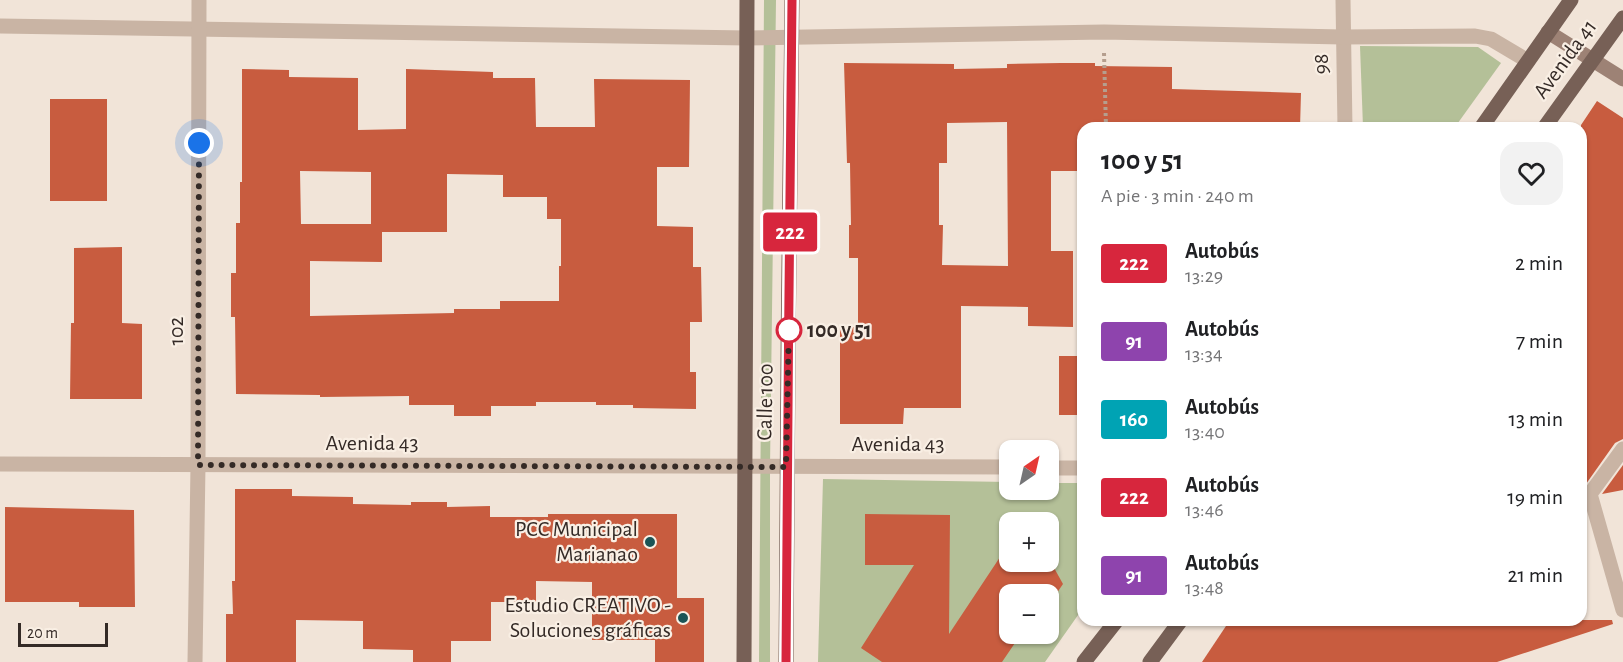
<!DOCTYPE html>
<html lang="es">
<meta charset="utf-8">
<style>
:root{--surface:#fff;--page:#f2f2f2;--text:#202124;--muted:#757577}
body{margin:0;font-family:"Alegreya Sans",sans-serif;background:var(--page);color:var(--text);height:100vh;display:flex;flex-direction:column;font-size:22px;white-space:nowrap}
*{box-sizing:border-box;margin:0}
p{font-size:20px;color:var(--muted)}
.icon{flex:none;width:33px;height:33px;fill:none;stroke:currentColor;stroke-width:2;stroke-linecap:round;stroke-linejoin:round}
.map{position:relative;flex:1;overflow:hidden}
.panel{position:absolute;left:1077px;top:122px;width:510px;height:504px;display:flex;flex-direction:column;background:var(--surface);border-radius:18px;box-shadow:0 2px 4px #0004}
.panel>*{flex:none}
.badge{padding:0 12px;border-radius:4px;font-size:21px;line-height:39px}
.needle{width:39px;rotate:34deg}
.tools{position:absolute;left:999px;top:440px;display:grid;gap:12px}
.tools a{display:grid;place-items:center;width:60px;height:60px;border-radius:12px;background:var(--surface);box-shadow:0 2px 4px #0004;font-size:30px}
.scale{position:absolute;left:18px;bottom:15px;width:90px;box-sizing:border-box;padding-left:6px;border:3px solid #342a26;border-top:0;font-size:16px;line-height:21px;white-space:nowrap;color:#342a26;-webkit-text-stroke:4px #f9efe4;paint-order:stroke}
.you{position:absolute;width:30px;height:30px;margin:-15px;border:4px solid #fff;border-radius:50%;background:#1a73e8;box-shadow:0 0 0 9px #1a73e833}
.map>.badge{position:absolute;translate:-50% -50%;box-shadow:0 0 0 3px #fff}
.round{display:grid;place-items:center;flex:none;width:63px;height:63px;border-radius:18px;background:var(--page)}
.summary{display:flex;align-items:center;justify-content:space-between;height:102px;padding:0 24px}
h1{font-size:28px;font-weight:700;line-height:45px}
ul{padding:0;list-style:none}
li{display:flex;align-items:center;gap:18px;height:78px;padding:0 24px}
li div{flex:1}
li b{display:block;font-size:22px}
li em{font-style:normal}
li .badge{min-width:66px;font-weight:700;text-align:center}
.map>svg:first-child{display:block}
</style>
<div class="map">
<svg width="1623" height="662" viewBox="0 0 1623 662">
<rect width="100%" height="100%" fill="#f1e4d8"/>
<g fill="#b4c098" fill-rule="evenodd">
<polygon points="764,0 776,0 770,467 770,662 759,662"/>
<polygon points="1360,46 1478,47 1501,63 1455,127 1363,127"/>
<path d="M823 479 1009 482 1010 489H1048L1049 483H1083V608L1045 662H818ZM1010 522H1048V561H1010ZM1010 594H1048V633H1010Z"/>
</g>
<g fill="#c85c3f" fill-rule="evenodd">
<path d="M844 63 954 64V69L1007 68V64L1061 63H1095V66L1172 67V89L1301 93 1300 128H1083V171H1051V251H1073V327L1028 326V307L961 306V408H904L903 424H840V327H858V258H849V225H851L850 163H847ZM1007 122 1008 266 942 265 943 225H939V163H947V123Z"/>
<path d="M242 69 289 70V77L358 78V130L406 129V69L493 72V78H535L536 127H595L594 79 690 80 689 167H657V226L693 227V267H701L702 322H690V372H696V409L633 408V405H596V402H536V406H491V416H454V405H409V396L320 397V395L236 394 235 317H231V273H236V223H240V182H242ZM300 171 371 172V224H301ZM447 174 503 175V197H547V219H561V266H559V301H500V309H454V313L310 316V261L382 262V232H447Z"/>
<rect x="50" y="99" width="57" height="102"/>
<polygon points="1597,101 1623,118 1623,439 1615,443 1581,491 1581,125"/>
<polygon points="122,247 122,323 142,324 142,399 70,399 71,323 74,323 74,248"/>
<rect x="1059" y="356" width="24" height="59"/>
<polygon points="1623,465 1623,490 1602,494"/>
<polygon points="235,489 292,489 292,496 353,497 353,504 411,505 411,502 447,502 447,507 490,506 490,517 548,517 548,514 677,514 677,598 704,598 704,662 655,662 655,640 592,640 592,582 536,581 536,602 491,602 491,641 451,641 451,662 413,662 413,650 363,649 363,621 296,620 296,662 226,662 226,614 233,614 232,581 235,581"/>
<polygon points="5,507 134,510 135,607 79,607 79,602 5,602"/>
<polygon points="865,514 950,515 949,634 1010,542 1010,561 1048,561 1048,557 1063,584 1048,606 1048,594 1010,594 1010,633 1031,633 1024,644 1017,640 1002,662 882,662 861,648 914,565 865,565"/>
<polygon points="1230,620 1612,620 1613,624 1497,662 1202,662"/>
</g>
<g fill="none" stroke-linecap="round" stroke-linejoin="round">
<polyline stroke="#b59e8e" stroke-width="4" stroke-dasharray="3 3" stroke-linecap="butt" points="1104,53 1106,128"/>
<g stroke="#c9b4a4" stroke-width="15">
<polyline points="1343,0 1345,128"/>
<polyline points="0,26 747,38 1104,32 1343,37 1475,36 1491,39 1528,61"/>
<polyline points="1623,449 1590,494 1623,610"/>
<polyline points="0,464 1010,467"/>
<polyline points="1048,468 1083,468"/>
<polyline points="195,662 198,465 199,0"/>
</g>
<polyline stroke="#9d8275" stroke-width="15" points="1548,32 1623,79"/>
<g stroke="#776056" stroke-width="15">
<polyline points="1481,128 1571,0"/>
<polyline points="1544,128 1623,18"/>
<polyline points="744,662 747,0"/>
<path d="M786 662C786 441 790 221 792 0"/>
<polyline points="1084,662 1117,620"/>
<polyline points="1150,662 1181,620"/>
</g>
</g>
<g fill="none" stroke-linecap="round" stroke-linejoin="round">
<defs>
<path id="line" d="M786 662C786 441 791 221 792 0"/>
</defs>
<use href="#line" stroke="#fff" stroke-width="14"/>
<use href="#line" stroke="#d7263d" stroke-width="9"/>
<polyline stroke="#342a26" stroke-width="6" stroke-dasharray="0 10.8" points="199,143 198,465 786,467 789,326 789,330"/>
</g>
<circle fill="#fff" stroke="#d7263d" stroke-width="3" cx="789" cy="330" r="12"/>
<g fill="#1b5456" stroke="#f9efe4" stroke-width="2">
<circle cx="650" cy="542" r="6"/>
<circle cx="683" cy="618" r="6"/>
</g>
<g text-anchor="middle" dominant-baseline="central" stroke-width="4.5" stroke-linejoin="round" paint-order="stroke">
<g font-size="22" fill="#342a26" stroke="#f9efe4">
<text transform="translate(1565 59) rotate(-54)">Avenida 41</text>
<text transform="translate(1321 64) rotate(-91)">98</text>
<text transform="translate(176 331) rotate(-90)">102</text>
<text transform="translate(765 402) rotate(-89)">Calle 100</text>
<text x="372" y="443">Avenida 43</text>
<text x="898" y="444">Avenida 43</text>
</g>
<g font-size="22" font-weight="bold" fill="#342a26" stroke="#f9efe4" text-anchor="start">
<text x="807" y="330">100 y 51</text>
</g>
<g font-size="22" fill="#342a26" stroke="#f9efe4" text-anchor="end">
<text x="638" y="529">PCC Municipal<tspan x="638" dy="25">Marianao</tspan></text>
<text x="671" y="605">Estudio CREATIVO -<tspan x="671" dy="25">Soluciones gráficas</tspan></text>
</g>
</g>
</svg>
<div class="tools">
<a><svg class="needle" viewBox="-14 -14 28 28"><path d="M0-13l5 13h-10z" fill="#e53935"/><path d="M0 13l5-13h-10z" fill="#757577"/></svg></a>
<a>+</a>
<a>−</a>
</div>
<div class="scale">20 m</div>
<div class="you" style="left:199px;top:143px"></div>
<b class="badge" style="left:790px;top:232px;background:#d7263d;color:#fff">222</b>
<section class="panel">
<div class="summary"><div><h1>100 y 51</h1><p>A pie · 3 min · 240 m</p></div><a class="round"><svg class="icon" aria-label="heart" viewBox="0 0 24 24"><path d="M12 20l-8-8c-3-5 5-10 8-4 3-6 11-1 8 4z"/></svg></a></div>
<ul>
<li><span class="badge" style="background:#d7263d;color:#fff">222</span><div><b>Autobús</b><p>13:29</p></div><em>2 min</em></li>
<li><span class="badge" style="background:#8e44ad;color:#fff">91</span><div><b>Autobús</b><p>13:34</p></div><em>7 min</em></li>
<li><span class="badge" style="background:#00a3b4;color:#fff">160</span><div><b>Autobús</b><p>13:40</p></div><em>13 min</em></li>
<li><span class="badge" style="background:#d7263d;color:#fff">222</span><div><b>Autobús</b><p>13:46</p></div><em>19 min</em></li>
<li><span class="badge" style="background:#8e44ad;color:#fff">91</span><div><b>Autobús</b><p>13:48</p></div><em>21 min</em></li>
</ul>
</section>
</div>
